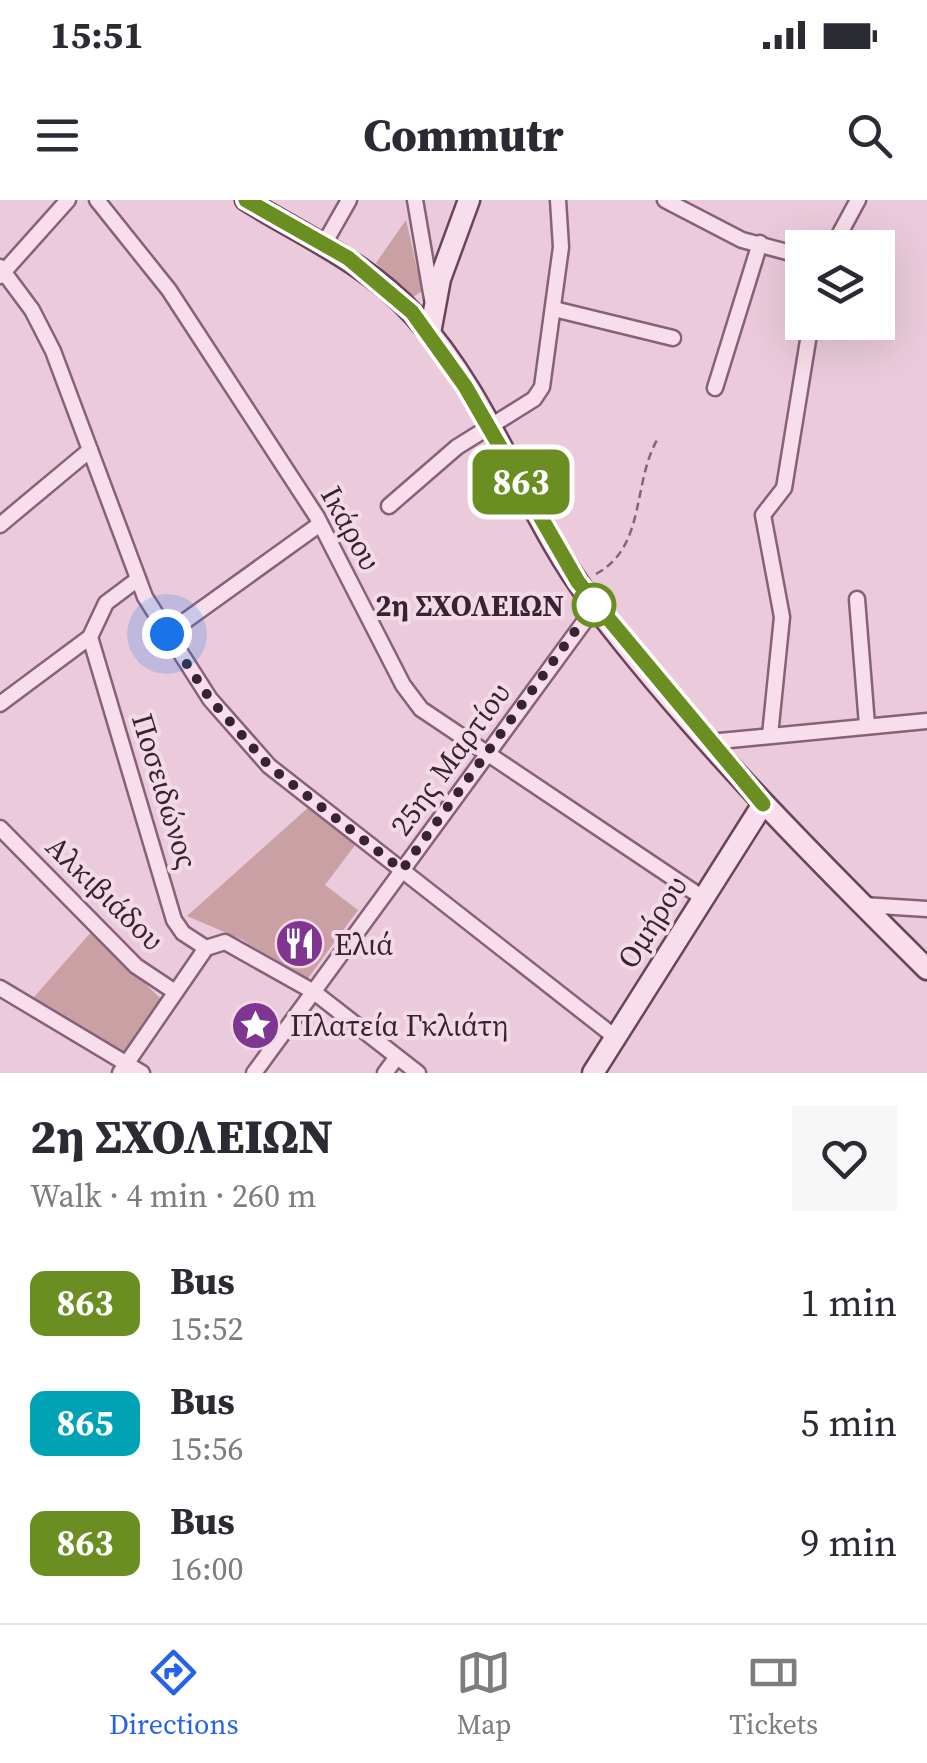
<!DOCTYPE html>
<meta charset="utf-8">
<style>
:root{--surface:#fff;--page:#f7f7f7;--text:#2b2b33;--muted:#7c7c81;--line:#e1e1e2;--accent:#2563eb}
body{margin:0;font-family:"Source Serif 4",serif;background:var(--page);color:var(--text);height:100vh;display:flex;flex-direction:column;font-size:38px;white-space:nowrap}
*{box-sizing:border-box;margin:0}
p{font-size:32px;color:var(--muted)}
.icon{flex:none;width:55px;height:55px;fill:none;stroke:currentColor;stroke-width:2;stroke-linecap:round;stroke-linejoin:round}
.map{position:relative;height:873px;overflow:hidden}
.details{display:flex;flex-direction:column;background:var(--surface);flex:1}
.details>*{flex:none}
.badge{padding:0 20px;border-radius:15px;font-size:35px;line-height:65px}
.tools{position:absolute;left:785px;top:30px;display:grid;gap:20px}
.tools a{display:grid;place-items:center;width:110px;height:110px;border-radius:0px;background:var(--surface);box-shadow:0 10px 40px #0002;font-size:50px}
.you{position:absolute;width:50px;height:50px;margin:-25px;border:8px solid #fff;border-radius:50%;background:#1a73e8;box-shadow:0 0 0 15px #1a73e833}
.map>.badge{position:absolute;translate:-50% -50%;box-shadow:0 0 0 5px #fff}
.round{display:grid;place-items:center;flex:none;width:105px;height:105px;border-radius:0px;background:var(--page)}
.summary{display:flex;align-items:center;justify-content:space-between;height:170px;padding:0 30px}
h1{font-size:48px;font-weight:800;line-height:75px}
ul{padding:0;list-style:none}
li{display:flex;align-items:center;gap:30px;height:120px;padding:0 30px}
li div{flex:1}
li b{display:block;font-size:38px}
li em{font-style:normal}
li .badge{min-width:110px;font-weight:700;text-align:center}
.status{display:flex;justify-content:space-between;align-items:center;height:70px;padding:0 50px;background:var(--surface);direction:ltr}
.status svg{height:28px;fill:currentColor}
header{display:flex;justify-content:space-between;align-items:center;height:130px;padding:0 30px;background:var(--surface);font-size:45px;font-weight:800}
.tabs{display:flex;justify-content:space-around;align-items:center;height:140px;border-top:2px solid var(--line);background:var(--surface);font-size:28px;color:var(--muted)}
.tabs a{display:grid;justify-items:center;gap:5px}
.tabs .on{color:var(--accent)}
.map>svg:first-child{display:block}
</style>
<div class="status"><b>15:51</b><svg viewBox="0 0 49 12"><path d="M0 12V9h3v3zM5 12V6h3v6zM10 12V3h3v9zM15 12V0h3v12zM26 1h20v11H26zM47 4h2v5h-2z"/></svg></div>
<header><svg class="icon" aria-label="menu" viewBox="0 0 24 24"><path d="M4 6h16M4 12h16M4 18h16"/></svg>Commutr<svg class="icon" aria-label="search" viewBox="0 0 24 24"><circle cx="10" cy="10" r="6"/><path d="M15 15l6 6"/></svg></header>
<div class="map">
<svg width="927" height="873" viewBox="0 0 927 873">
<rect width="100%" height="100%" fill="#ebcbdb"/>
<g fill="#c9a0a3">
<polygon points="406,20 422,91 412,98 376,63"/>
<polygon points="310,606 356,644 325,685 358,710 306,781 243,740 187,716"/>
<polygon points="92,731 165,803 118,864 28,804"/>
</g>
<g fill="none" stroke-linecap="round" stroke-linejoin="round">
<defs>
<g id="street">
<polyline points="97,0 169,90 317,317 403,485 421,509 703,698"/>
<polyline points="415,0 432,99"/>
<polyline points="665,0 742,40 802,56"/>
<polyline points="324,44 349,0"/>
<polyline points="832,48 858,0"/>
<polyline points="0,67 32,110 53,151 145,397 210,499 269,566 615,837"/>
<polyline points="0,76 68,0"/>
<polyline points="554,109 673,138"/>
<polyline points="715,188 760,43"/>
<polyline points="389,306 457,247 534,199 542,187 561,47 558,0"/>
<polyline points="0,325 90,250"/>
<polyline points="857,399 867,525"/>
<polyline points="167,434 320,324"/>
<polyline points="90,437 174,720 183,733 206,748"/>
<polyline points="0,504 90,437 106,403 138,379"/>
<polyline points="770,535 782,417 763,315 784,288 811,122"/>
<polyline points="709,542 927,521"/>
<polyline points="0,628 136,766 175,792"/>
<polyline points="863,705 927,709"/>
<polyline points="0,788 142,873"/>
<polyline points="120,873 206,748 225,742 314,792 418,873"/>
<polyline points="254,873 595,407"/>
<polyline points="385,873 397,857"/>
</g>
<g id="secondary">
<path d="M246 0C304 36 367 63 414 115 492 199 525 315 594 405 694 536 810 653 927 769"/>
<polyline points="430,133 440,79 469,0"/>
<polyline points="593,873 763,604"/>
</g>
</defs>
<use href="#street" stroke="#87617a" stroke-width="19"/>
<use href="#secondary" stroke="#69445d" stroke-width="25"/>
<path stroke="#87617a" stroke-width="2.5" stroke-dasharray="8 5" stroke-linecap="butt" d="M596 374C646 347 632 285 657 240"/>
<use href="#street" stroke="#f7deea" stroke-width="14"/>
<use href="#secondary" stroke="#f7deea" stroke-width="20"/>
</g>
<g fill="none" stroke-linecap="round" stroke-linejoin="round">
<defs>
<polyline id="line" points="246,0 348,58 412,112 465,186 578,382 763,604"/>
</defs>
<use href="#line" stroke="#fff" stroke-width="22"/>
<use href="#line" stroke="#6b8e23" stroke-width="15"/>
<polyline stroke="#392333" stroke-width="10" stroke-dasharray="0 18" points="167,434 210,499 269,566 402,670 594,405"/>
</g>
<defs>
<symbol id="restaurant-disc" viewBox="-11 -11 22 22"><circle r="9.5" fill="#7f3691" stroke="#f3dae6"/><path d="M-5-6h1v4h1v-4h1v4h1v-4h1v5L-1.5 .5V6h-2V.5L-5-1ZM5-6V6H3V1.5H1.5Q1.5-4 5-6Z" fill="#fff"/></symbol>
<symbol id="sight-disc" viewBox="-11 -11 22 22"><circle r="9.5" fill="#7f3691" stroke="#f3dae6"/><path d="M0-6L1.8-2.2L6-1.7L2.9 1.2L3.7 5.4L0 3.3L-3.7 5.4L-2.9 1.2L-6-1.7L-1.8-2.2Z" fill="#fff"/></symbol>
</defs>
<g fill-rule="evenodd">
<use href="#restaurant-disc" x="272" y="716" width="55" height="55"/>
<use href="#sight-disc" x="228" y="798" width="55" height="55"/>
</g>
<circle fill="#fff" stroke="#6b8e23" stroke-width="5" cx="594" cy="405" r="20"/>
<g text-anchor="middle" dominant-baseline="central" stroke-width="8" stroke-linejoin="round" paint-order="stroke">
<g font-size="30" fill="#392333" stroke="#f3dae6">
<text transform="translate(351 328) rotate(61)">Ικάρου</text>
<text transform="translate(450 559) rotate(-54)">25ης Μαρτίου</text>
<text transform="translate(165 591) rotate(73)">Ποσειδώνος</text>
<text transform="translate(105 693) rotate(44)">Αλκιβιάδου</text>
<text transform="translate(652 722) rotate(-58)">Ομήρου</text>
</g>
<g font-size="30" font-weight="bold" fill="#392333" stroke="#f3dae6" text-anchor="end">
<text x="564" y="405">2η ΣΧΟΛΕΙΩΝ</text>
</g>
<g font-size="30" fill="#392333" stroke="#f3dae6" text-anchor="start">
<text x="334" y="744">Ελιά</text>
<text x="290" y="825">Πλατεία Γκλιάτη</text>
</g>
</g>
</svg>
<div class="tools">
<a><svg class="icon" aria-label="layers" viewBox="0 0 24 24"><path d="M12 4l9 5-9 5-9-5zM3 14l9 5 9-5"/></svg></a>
</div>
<div class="you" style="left:167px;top:434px"></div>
<b class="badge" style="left:521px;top:282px;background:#6b8e23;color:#fff">863</b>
</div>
<section class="details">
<div class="summary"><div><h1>2η ΣΧΟΛΕΙΩΝ</h1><p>Walk · 4 min · 260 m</p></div><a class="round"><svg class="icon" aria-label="heart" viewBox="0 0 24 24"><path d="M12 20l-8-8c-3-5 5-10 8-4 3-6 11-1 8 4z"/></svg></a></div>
<ul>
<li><span class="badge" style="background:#6b8e23;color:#fff">863</span><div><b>Bus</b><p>15:52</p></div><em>1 min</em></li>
<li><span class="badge" style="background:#00a3b4;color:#fff">865</span><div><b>Bus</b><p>15:56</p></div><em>5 min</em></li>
<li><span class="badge" style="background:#6b8e23;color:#fff">863</span><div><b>Bus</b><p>16:00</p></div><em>9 min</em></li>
</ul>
</section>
<nav class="tabs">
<a class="on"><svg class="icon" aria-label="directions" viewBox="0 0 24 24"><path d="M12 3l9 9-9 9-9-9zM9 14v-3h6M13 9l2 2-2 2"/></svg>Directions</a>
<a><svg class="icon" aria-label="map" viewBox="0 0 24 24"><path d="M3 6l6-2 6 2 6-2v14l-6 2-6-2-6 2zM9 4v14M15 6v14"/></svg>Map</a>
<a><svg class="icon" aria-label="tickets" viewBox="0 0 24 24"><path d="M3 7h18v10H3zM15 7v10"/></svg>Tickets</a>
</nav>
